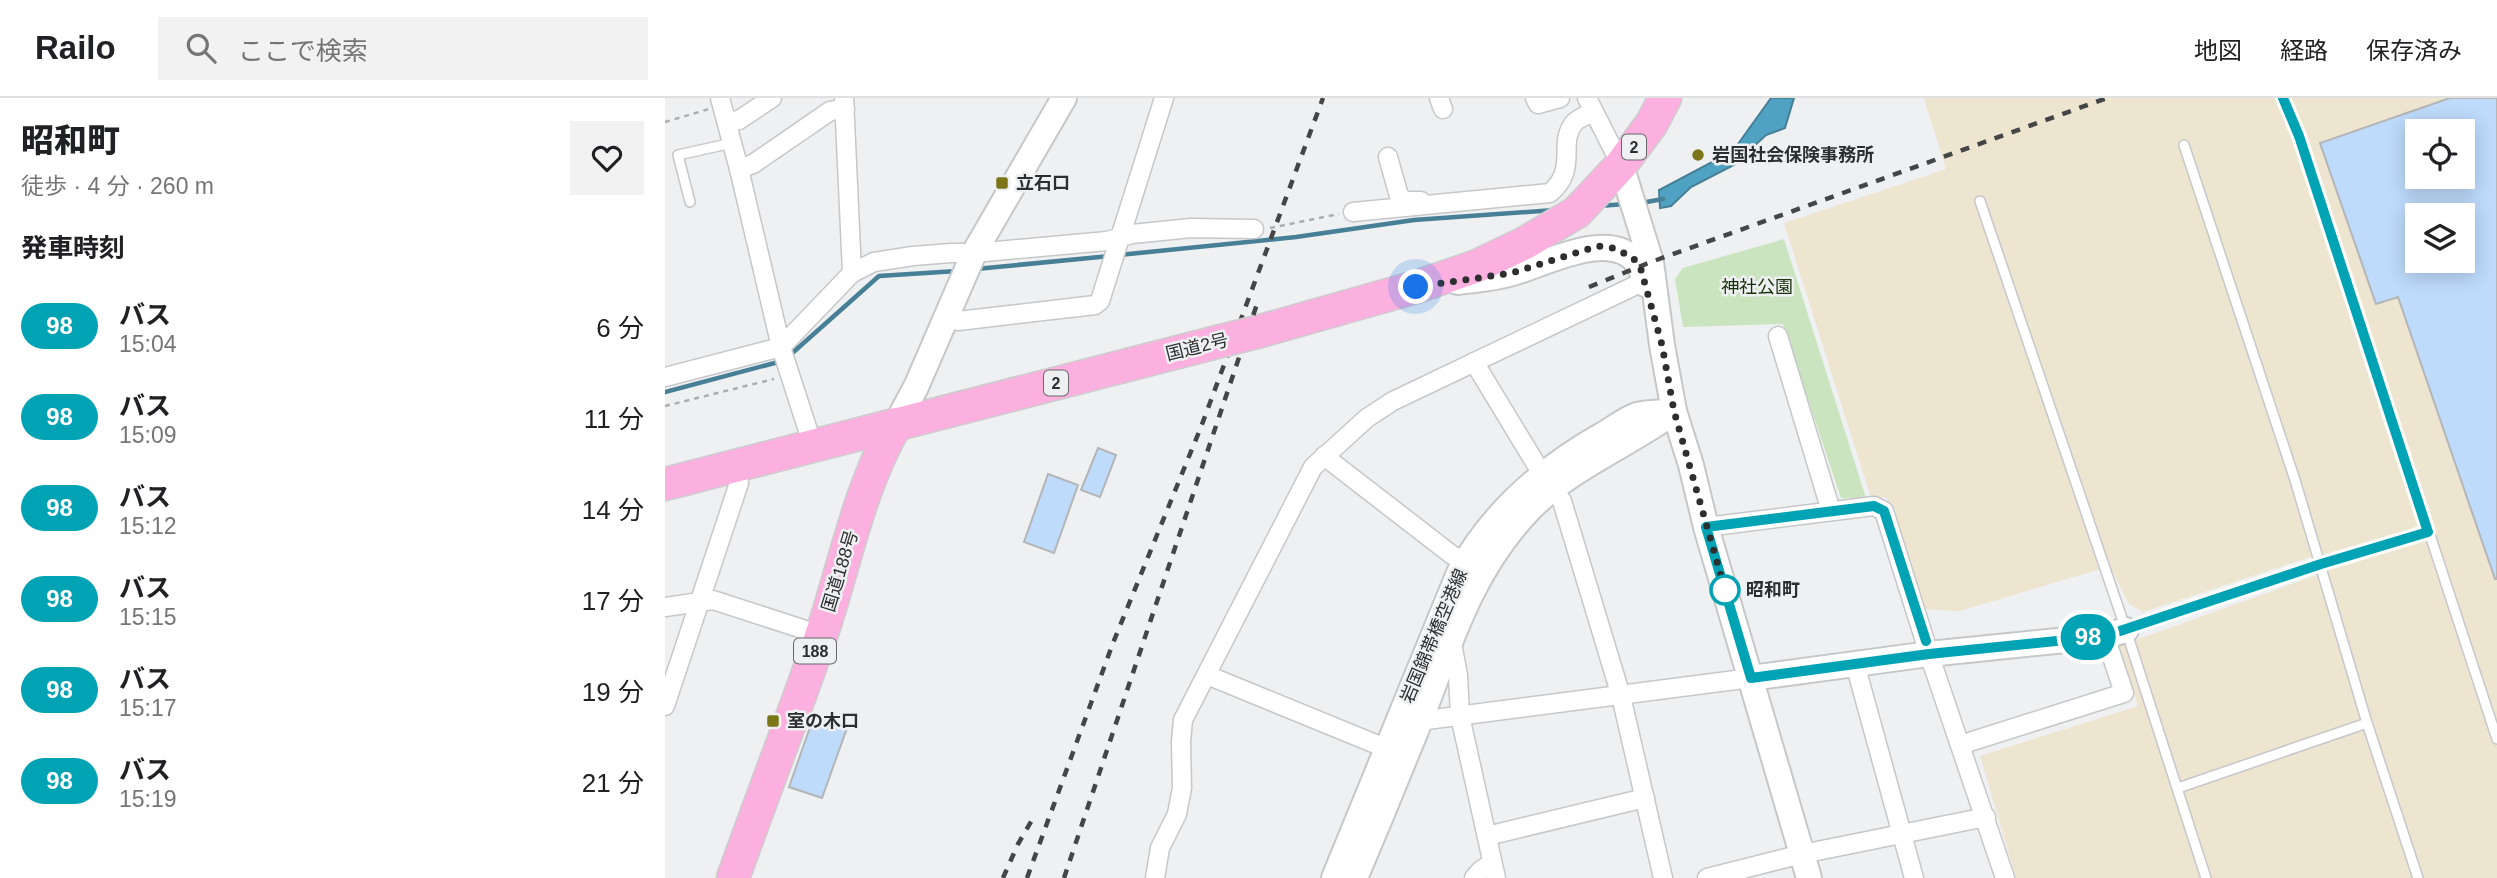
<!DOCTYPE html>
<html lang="ja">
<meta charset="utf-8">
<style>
:root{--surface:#fff;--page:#f2f2f2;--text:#202124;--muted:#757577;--line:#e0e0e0}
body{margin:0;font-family:Arial,"Noto Sans JP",sans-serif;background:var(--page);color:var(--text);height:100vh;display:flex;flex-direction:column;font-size:26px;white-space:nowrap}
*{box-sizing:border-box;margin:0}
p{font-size:23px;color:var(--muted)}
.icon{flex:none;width:38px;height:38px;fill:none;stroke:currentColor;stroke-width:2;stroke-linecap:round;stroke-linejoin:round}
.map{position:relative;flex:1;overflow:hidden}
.panel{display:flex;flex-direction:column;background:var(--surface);width:665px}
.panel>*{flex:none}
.badge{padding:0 14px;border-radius:23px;font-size:24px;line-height:46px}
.controls{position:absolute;left:1740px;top:21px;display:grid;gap:14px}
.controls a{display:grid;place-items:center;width:70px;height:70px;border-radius:0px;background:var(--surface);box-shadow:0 4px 18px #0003;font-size:35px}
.you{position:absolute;width:35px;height:35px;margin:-18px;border:5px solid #fff;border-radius:50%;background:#1a73e8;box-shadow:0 0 0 10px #1a73e833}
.map>.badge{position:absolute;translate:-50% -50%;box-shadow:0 0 0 4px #fff}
h2{padding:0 21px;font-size:26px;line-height:63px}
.round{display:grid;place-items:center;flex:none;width:74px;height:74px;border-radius:0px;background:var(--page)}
.overview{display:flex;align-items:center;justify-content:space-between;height:119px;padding:0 21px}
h1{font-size:33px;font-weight:800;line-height:52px}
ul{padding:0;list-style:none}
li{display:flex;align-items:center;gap:21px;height:91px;padding:0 21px}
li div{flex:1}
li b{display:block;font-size:26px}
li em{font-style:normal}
li .badge{min-width:77px;font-weight:700;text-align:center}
header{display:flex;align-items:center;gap:42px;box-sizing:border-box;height:98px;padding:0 35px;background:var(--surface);border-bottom:2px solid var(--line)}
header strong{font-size:33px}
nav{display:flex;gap:38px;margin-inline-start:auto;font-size:24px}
.search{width:490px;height:63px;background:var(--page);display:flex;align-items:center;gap:18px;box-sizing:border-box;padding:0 24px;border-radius:0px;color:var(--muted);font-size:26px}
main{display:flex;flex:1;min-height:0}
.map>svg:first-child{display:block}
</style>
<header>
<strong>Railo</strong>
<div class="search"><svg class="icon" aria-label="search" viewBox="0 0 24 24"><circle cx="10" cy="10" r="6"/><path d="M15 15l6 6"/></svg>ここで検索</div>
<nav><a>地図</a><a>経路</a><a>保存済み</a></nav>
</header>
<main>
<section class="panel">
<div class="overview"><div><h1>昭和町</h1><p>徒歩 · 4 分 · 260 m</p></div><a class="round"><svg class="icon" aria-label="heart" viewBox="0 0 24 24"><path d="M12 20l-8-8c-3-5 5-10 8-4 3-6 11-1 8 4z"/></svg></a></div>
<h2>発車時刻</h2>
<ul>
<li><span class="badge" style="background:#00a3b4;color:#fff">98</span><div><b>バス</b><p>15:04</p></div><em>6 分</em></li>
<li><span class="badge" style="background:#00a3b4;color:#fff">98</span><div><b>バス</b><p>15:09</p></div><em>11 分</em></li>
<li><span class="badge" style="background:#00a3b4;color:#fff">98</span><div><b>バス</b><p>15:12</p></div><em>14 分</em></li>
<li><span class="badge" style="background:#00a3b4;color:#fff">98</span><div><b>バス</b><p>15:15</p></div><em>17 分</em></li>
<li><span class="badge" style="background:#00a3b4;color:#fff">98</span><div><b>バス</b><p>15:17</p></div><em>19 分</em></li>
<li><span class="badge" style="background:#00a3b4;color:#fff">98</span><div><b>バス</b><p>15:19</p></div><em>21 分</em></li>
</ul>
</section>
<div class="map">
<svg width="1832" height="780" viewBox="0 0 1832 780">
<rect width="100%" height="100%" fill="#eef0f2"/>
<path fill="#eee5d0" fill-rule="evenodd" d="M1259 0H1832V780H1351L1315 658 1473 608 1454 548 1652 477 1645 459 1478 514 1464 506 1445 468 1295 513 1256 511 1222 399 1206 400 1119 125 1281 71ZM1752 33H1797V79H1752ZM1752 117H1797V163H1752Z"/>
<polygon fill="#c9e4bf" points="1119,141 1201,400 1176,400 1118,226 1018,229 1010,181 1018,170"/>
<polygon fill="#50a2c2" stroke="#467f96" stroke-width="2" points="1106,0 1129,0 1120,30 1101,37 1069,67 1026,89 1006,108 995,110 994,92 1068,53"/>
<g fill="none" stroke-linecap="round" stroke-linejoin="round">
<g stroke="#467f96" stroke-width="4.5">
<polyline points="976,105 998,101"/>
<polyline points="934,108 960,106"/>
<polyline points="454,157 631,139 749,122 890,112"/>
<polyline points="311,171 445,158"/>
<polyline points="124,258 214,178 292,173"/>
<polyline points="0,294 117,263"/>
</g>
</g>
<g fill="#bedbfc" stroke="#b3b5b7" stroke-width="2" fill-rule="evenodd">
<path d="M1785 0H1832V481H1830L1733 199 1711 206 1655 45ZM1752 33H1797V79H1752ZM1752 117H1797V163H1752Z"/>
<polygon points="433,350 451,357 435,399 416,392"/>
<polygon points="383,376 413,387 389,455 359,444"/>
<polygon points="149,618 182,630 157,700 124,689"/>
</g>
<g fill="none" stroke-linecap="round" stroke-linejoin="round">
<defs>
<g id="lane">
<polyline points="1618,0 1634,38 1832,641"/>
<polyline points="1519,47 1630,382 1702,625 1753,780"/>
<polyline points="1315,103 1461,532 1541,780"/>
<polyline points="25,104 13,57 67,45"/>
<polyline points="1462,532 1656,466 1763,434"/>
<polyline points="1513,690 1702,625"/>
</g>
<g id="street">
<polyline points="55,0 74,71 116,249 148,348"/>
<polyline points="179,0 187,175 209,164 248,158 286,155 309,155 442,143 467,136 526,130 589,131"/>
<polyline points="774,0 778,11"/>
<polyline points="870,0 873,6 895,0"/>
<polyline points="922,0 956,67"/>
<polyline points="62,24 74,22 107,0"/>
<polyline points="723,59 734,98 740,103 756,103"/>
<polyline points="74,71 88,66 165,13 180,11"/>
<path d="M688 114 885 95C914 70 892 46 909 25 913 20 923 17 928 14"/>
<polyline points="281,219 293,223 430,207 435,203 499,0"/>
<polyline points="1113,238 1166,413"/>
<polyline points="809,264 877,376 897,403 956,598 998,780"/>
<polyline points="0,279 116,249 187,175"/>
<polyline points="659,358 787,457 811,469"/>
<polyline points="1041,429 1209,408 1219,413 1264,556 1340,780"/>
<polyline points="0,509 48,502 156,537"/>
<polyline points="786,540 793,577 795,618 831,780"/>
<polyline points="1190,566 1249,780"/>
<polyline points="542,577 730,654"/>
<polyline points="0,608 74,385 72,367"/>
<polyline points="746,624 1086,580"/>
<polyline points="1295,647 1459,595 1440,538"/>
<polyline points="822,738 980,700"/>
<polyline points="490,780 495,750 512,716 517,690 516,644 518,622 648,369 702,320 728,303 988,179"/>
<polyline points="809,780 816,772 827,765"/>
<polyline points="1042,780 1137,756 1321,719"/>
</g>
<g id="secondary">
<polyline points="956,67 986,164 997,247 1009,313 1026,367 1041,429 1144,780"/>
<path d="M792 184C812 182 832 180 851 174 884 164 948 130 973 166 977 171 978 179 980 186"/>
<polyline points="231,326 251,289 309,155 399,0"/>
<polyline points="1086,580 1264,556 1440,538 1461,532"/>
<path d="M669 780 794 475C827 414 880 369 939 336 949 330 961 321 972 317 983 314 998 315 1009 313"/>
<path d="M690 780C712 728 734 675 755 623 785 546 805 474 864 412 905 370 962 348 1009 314"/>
</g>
<g id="highway">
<polyline points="592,234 751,189 812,168 860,145 912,114 956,67 987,25 1000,0"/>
<polyline points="0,386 552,244"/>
<path d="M68 780C97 699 128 619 156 538 180 467 193 392 231 326"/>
</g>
</defs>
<use href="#lane" stroke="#c6c7c9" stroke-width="12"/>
<use href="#street" stroke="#c6c7c9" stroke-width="21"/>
<use href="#secondary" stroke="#c6c7c9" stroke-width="28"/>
<use href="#highway" stroke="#cdcdcd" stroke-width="35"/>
<g stroke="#acadaf" stroke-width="2.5" stroke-dasharray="5 5" stroke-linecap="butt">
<polyline points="0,24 44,11"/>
<polyline points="605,130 674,116"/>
<polyline points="0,308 109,281"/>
</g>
<use href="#lane" stroke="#fff" stroke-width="9"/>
<use href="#street" stroke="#fff" stroke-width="18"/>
<use href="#secondary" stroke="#fff" stroke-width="24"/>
<use href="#highway" stroke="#fbb0e0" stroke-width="32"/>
<g stroke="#444546" stroke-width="4.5" stroke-dasharray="9 9" stroke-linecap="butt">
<polyline points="924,189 986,164 1442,0"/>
<polyline points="338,780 353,746 370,717"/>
<polyline points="362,780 448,545 536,329 658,0"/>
<polyline points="399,780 592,206"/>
</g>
<defs>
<polyline id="highway-bridge" points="552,244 592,234"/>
</defs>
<use href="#highway-bridge" stroke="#cdcdcd" stroke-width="35" stroke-linecap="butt"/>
<use href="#highway-bridge" stroke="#fbb0e0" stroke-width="32"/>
</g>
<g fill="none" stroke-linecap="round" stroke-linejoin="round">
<defs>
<polyline id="line" points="1261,543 1219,413 1209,408 1041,429 1086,580 1264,556 1440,538 1656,466 1763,434 1634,38 1618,0"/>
</defs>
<use href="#line" stroke="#fff" stroke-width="16"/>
<use href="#line" stroke="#00a3b4" stroke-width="10"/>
<polyline stroke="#2d2e2f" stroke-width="7" stroke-dasharray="0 12.6" points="751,189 847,175 933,148 948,150 967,159 975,168 997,247 1009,313 1060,492"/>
</g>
<g fill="#7b7518" stroke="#eef0f2" stroke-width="2.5">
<circle cx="1033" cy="57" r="7"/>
<rect x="330" y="78" width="14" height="14" rx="3.5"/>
<rect x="101" y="616" width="14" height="14" rx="3.5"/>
</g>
<circle fill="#fff" stroke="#00a3b4" stroke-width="3.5" cx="1060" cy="492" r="14"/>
<g text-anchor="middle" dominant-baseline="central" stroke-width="5" stroke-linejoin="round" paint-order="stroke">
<g fill="#eef0f2" stroke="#67686a" stroke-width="2">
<rect x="957" y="36.5" width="24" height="25" rx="5"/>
<rect x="379" y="272.5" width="24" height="25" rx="5"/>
<rect x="129" y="540.5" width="42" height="25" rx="5"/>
</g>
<g font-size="16" font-weight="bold" fill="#2d2e2f">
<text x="969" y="49">2</text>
<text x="391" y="285">2</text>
<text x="150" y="553">188</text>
</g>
<g font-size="18" font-weight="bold" fill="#2d2e2f" stroke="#eef0f2" text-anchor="start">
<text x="1047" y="57">岩国社会保険事務所</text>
<text x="351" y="85">立石口</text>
<text x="122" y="623">室の木口</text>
</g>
<g font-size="18" fill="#173208" stroke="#eef0f2">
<text x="1092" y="189">神社公園</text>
</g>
<g font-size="18" fill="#2d2e2f" stroke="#eef0f2">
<text transform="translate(532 249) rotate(-14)">国道2号</text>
<text transform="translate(175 473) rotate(-73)">国道188号</text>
<text transform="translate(769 538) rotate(-67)">岩国錦帯橋空港線</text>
</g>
<g font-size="18" font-weight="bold" fill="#2d2e2f" stroke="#eef0f2" text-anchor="start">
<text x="1081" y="492">昭和町</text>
</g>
</g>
</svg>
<div class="controls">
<a><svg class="icon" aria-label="locate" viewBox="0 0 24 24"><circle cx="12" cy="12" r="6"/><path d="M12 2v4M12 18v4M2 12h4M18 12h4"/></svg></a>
<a><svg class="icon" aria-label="layers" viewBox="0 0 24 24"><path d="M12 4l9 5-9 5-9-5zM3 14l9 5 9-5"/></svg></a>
</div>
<div class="you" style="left:751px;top:189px"></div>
<b class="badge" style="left:1423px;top:539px;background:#00a3b4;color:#fff">98</b>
</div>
</main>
